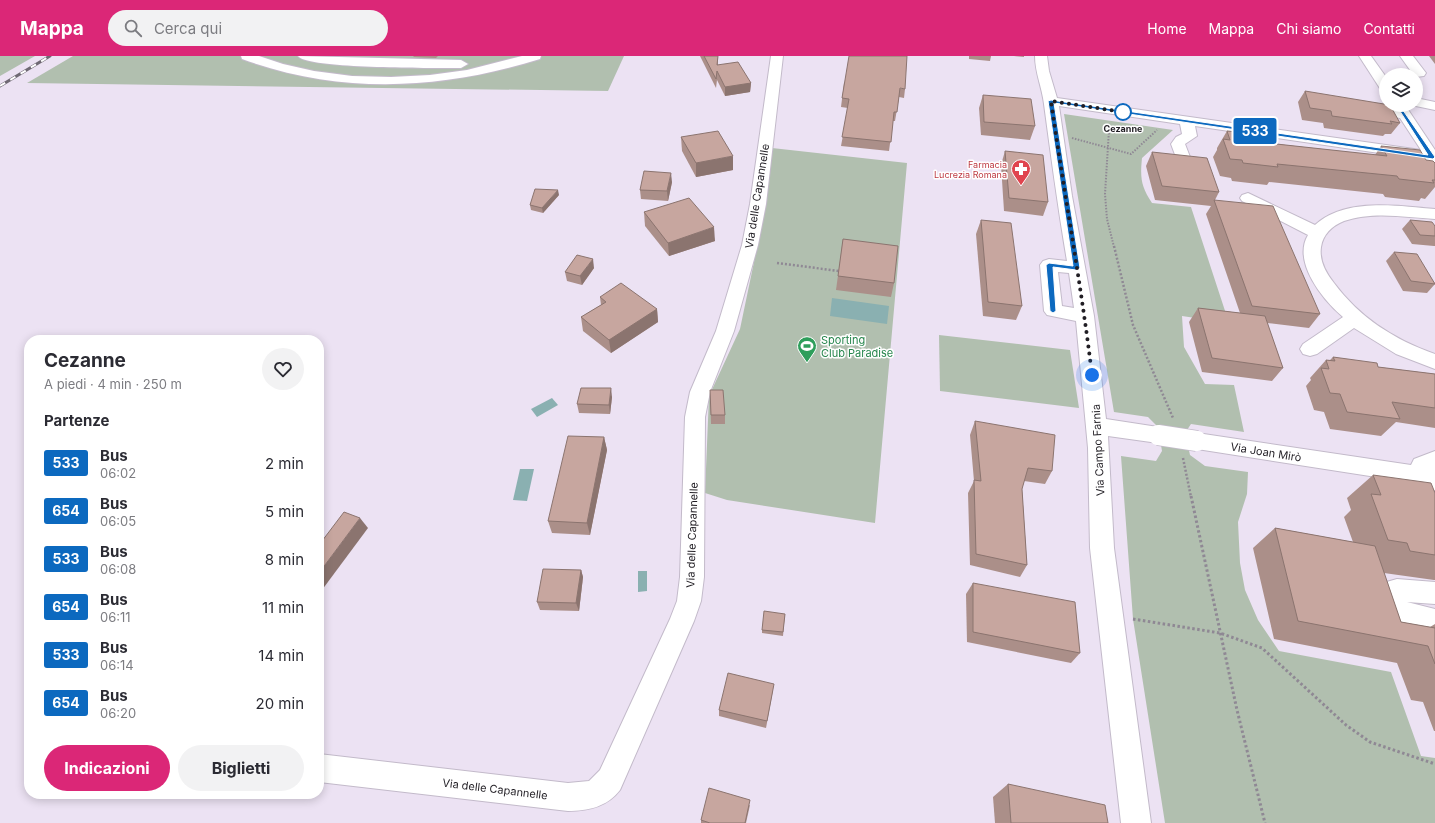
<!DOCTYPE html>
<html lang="it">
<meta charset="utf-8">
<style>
:root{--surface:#fff;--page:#f2f2f3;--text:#2b2b33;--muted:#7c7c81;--accent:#db2777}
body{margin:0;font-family:Inter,sans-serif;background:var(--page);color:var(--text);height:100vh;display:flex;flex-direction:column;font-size:15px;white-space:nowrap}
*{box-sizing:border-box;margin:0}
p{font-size:13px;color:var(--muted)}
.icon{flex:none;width:22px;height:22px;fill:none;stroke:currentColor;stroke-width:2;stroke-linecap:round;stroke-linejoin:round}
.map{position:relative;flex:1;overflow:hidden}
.details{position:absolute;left:24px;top:279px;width:300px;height:464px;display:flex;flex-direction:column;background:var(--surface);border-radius:16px;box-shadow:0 2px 10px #0003}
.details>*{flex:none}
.badge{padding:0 8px;border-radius:3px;font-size:14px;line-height:26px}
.buttons{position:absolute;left:1379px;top:12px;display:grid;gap:8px}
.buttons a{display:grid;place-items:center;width:44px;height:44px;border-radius:50%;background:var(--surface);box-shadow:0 2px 10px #0003;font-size:20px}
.you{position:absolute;width:20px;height:20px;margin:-10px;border:3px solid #fff;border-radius:50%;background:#1a73e8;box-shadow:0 0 0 6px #1a73e833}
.map>.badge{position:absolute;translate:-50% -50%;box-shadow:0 0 0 2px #fff}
h2{padding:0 20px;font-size:15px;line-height:36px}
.round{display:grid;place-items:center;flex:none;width:42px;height:42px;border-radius:21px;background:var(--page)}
.head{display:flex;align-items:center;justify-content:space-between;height:68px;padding:0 20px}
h1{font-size:19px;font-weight:700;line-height:30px}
.primary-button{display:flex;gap:8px;margin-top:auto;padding:8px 20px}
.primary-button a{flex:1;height:46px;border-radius:24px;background:var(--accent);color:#fff;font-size:16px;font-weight:700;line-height:46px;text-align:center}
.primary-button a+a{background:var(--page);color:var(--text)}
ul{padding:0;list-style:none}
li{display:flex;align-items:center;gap:12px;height:48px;padding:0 20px}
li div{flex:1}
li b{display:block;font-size:15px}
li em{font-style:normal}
li .badge{min-width:44px;font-weight:700;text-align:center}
header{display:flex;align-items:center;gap:24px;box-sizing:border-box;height:56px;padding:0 20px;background:var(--accent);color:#fff}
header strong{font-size:19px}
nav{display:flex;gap:22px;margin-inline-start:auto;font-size:14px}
.search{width:280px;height:36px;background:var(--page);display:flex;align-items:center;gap:10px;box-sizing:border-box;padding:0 14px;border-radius:22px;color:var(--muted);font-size:15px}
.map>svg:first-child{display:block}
</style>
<header>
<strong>Mappa</strong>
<div class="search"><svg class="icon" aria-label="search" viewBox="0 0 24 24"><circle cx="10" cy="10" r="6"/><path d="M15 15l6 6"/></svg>Cerca qui</div>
<nav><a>Home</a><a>Mappa</a><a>Chi siamo</a><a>Contatti</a></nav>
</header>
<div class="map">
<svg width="1435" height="767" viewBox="0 0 1435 767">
<rect width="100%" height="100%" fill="#ece2f3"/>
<g fill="#b1bfaf">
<polygon points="0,0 35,0 0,20"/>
<polygon points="73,0 624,0 608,35 27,27"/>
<path d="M1064 58 1173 74 1142 102C1140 122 1141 130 1152 147L1191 151 1229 267 1182 260 1184 291 1205 328 1234 329 1244 376 1191 368 1185 377 1190 399 1205 410 1248 416 1247 438 1238 466 1240 507 1245 534 1258 564 1279 595 1391 616 1421 700 1435 702V767H1165L1133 563 1121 400 1156 405 1162 395 1158 371 1148 361 1114 356Z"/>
<polygon points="772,92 907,107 875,467 727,444 705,437 709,340 740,273 754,206"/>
<polygon points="939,279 1070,294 1079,352 940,335"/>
</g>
<g fill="#8ab0b1">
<polygon points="832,242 889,250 887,268 830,260"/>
<polygon points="552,342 558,349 537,361 531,353"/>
<polygon points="520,413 534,413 527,445 513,444"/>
<polygon points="638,515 647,515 647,535 638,536"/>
</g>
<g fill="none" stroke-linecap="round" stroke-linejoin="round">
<defs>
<g id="minor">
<path d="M241 0H259L283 8 314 15 352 20 391 21 430 19 467 14 522 0H541L540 3C440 34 342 39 242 3Z"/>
<path d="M298 0 461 4 468 8 461 12C439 12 306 13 298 0Z"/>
<path d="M771 0H783L766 148 758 189 734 275 710 336 705 361 704 521 701 545 694 565 620 734C607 751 588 755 568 755L319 726V698L568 727 589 725 600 714 670 563 677 545 680 521 685 361 690 336 716 275 742 189 750 148Z"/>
<path d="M1035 0H1047L1049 15 1057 42 1421 94 1400 62 1366 57 1361 56 1359 53 1361 50 1366 49 1394 53 1391 49H1405L1435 94V110L1430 108 1427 104 1195 70 1197 80 1185 88 1190 101 1187 104H1177L1171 88 1176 81 1182 78 1180 68 1059 50 1072 140 1094 260 1106 363 1158 371 1165 373 1168 379 1165 385 1158 387 1108 380 1114 492 1151 767H1121L1090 492 1088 392 1076 265 1047 259 1044 255 1040 209 1043 205 1049 203 1067 205C1058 153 1051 100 1044 48 1042 31 1035 17 1035 0ZM1058 216 1069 217 1074 252 1062 250Z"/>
<polygon points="1359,0 1371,0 1386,21 1386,35 1381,34"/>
<polygon points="1400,0 1413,0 1426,17 1424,20 1416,21 1416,19 1400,19 1402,16 1410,14"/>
<polygon points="1416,42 1435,46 1435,54 1411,49 1416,49"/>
<path d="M1248 137 1315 169C1346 141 1398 150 1435 153V163C1406 161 1372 155 1344 165 1332 170 1323 178 1321 191 1319 205 1326 217 1334 227 1360 262 1395 284 1435 298V313L1396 298 1354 272 1317 298 1310 300 1303 298 1300 293 1303 288 1343 261C1323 244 1292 206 1308 179L1242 145 1240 142 1242 139Z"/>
<path d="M1197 377 1411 409 1414 403 1435 395V434C1425 437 1421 434 1415 427L1197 393 1190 391 1186 385 1190 379Z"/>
<path d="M1397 523 1435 526V548L1407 546 1435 553V577C1412 572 1384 567 1377 542L1383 527Z"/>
</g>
</defs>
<use href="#minor" stroke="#c3baca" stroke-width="2"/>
<g stroke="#8f8894" stroke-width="2" stroke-dasharray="1.5 1.5" stroke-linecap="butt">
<polyline points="1109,74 1105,138 1107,163 1114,191"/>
<polyline points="1072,82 1131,98 1157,74"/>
</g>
<g stroke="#8f8894" stroke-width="2.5" stroke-dasharray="2 2" stroke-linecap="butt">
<polyline points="1114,190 1133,269 1173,362"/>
<polyline points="777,207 839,215"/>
<polyline points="1183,402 1191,441"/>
</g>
<g stroke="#8f8894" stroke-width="3" stroke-dasharray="2.5 2.5" stroke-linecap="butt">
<polyline points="1191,440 1237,654 1265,767"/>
<polyline points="1133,563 1220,577 1262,592 1346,669 1370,686 1435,708"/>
</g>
<use href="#minor" fill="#fff" fill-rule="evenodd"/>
<defs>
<polyline id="rail" points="0,30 50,0"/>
</defs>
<use href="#rail" stroke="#6f6973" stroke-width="3"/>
<use href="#rail" stroke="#fff" stroke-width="2" stroke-dasharray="6" stroke-linecap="butt"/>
<defs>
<polyline id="minor-bridge" points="1158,379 1197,385"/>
</defs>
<use href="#minor-bridge" stroke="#c3baca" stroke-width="22" stroke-linecap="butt"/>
<use href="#minor-bridge" stroke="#fff" stroke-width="20"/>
</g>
<g fill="#ab8f89">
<polygon points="413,0 438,0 436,2 414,1"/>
<polygon points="700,0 718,0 718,9 751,27 750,36 725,40 717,24 716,32"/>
<polygon points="969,0 991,0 990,5 969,3"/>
<polygon points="1014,0 1024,0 1024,1"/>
<polygon points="1429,0 1435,0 1435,8"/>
<polygon points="844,27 905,33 904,42 899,41 895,65 893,65 889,95 841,90 848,52 841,51"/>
<polygon points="1305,35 1400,67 1391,78 1385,78 1383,80 1324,72 1323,67 1302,64 1298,46"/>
<polygon points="983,39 1035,70 1030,84 981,79 979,52"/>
<polygon points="1227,75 1267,87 1375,99 1381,90 1435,107 1435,131 1425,143 1421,142 1419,145 1385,141 1383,138 1269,126 1267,129 1232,125 1231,122 1220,120 1213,101 1217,94 1217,92"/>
<polygon points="681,81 733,114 696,121 682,95"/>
<polygon points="1005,95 1048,146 1043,160 1004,155 1001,109"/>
<polygon points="1152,96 1219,136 1215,144 1320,258 1309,272 1267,267 1283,312 1272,325 1202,316 1189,266 1198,252 1240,257 1206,158 1211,150 1155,144 1146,110"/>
<polygon points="672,126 668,145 641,143 640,134"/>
<polygon points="559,139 543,157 531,154 530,149"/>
<polygon points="644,156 715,185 669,200 645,170"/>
<polygon points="981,164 1022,250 1016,264 983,260 976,178"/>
<polygon points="1410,164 1435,170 1435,190 1434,190 1412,188 1402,173"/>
<polygon points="843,183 894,227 891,241 836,234"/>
<polygon points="1394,196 1435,227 1435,228 1427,237 1403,235 1386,205"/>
<polygon points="594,212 582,229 567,225 565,216"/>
<polygon points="600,241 657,253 658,266 611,297 583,275 581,261 601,249"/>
<polygon points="1333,301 1378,311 1435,318 1435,372 1396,366 1381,380 1330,373 1324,356 1314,354 1306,330 1311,324 1310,322 1326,304 1330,304"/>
<polygon points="710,334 725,359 725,368 711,368"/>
<polygon points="612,341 610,358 579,357 577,348"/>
<polygon points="975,365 1052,415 1045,428 1024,425 1022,433 1027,509 1020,521 970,509 968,437 974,425 970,379"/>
<polygon points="604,381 607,394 590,479 552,477 548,465"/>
<polygon points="1373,419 1435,437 1435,524 1434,524 1384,517 1401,566 1430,571 1435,568 1435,675 1434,675 1423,646 1411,644 1397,607 1274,583 1253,492 1275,472 1353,486 1344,461 1351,454 1347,442"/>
<polygon points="581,514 583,521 579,555 540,554 537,546"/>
<polygon points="973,527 1080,597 1071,607 967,586 966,538"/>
<polygon points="785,558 783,580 762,577 762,574"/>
<polygon points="773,634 766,672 719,660 719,654"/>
<polygon points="1008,728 1108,767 995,767 993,741"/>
<polygon points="750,749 746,767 701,767 701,764"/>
</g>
<g fill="#8b746f">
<polygon points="751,27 750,36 725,40 725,31"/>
<polygon points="733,100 733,114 696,121 696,107"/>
<polygon points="671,117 672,126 668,145 667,135"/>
<polygon points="558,134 559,139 543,157 542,152"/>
<polygon points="714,171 715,185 669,200 668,187"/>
<polygon points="593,203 594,212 582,229 580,220"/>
<polygon points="657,253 658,266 611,297 609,284"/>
<polygon points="611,332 612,341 610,358 609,349"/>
<polygon points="604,381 607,394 590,479 587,467"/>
<polygon points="360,462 368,472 319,538 319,517"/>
<polygon points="581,514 583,521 579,555 576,547"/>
</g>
<g fill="#c7a69f" stroke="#8b746f">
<polygon points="704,0 718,0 717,9 738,6 751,27 725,31 717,15 716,23"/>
<polygon points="849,0 907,0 905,33 900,32 897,56 894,56 891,86 842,81 849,43 842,42"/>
<polygon points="1305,35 1390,49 1400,67 1390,65 1392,68 1332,60 1331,55 1310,52"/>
<polygon points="983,39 1031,43 1035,70 984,66"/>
<polygon points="718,75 733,100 696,107 681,81"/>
<polygon points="1227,75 1263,78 1267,87 1387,100 1381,90 1420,94 1426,104 1433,105 1435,107 1435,124 1432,124 1434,127 1399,123 1397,120 1277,108 1278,111 1243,107 1242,104 1230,103 1223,83 1230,84"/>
<polygon points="1005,95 1043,99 1048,146 1009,142"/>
<polygon points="1152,96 1207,102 1219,136 1162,130"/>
<polygon points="644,115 671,117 667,135 640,134"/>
<polygon points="535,133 558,134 542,152 530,149"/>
<polygon points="689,142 714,171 668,187 644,156"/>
<polygon points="1214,144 1273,150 1320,258 1252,250"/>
<polygon points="981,164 1011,167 1022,250 988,246"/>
<polygon points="1410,164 1432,166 1435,170 1435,180 1420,179"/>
<polygon points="843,183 898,190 894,227 838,220"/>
<polygon points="1394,196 1417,198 1435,228 1411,225"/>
<polygon points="577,199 593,203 580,220 565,216"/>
<polygon points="621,227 657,253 609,284 581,261 606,246 600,241"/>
<polygon points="1198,252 1265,260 1283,312 1212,302"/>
<polygon points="1333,301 1377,307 1378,311 1435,318 1435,352 1392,346 1400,363 1347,356 1340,338 1330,337 1321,312 1329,313 1326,304 1335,305"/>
<polygon points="581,332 611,332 609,349 577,348"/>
<polygon points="710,334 723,334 725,359 711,359"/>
<polygon points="975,365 1055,379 1052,415 1028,412 1022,433 1027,509 976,498 974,424 981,425"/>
<polygon points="568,380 604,381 587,467 548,465"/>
<polygon points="1373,419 1431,427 1435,437 1435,499 1410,495 1407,487 1388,484 1371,438 1381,439"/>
<polygon points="344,456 360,462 319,517 319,489"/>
<polygon points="1275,472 1375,490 1401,566 1435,572 1435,608 1428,590 1298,565"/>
<polygon points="543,513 581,514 576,547 537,546"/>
<polygon points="973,527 1075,546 1080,597 973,576"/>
<polygon points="764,555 785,558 783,576 762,574"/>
<polygon points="728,617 774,628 767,665 719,654"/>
<polygon points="29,698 29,702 25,702"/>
<polygon points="1008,728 1105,749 1108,767 1011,767"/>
<polygon points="709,732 750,744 745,767 710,767 701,764"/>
</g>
<polygon fill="#0c69bf" stroke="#fff" points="1051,44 1428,99 1396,49 1398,47 1435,101 1433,103 1054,47 1080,212 1076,214 1053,211 1056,255 1053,257 1050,255 1046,209 1049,207 1073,210 1048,45"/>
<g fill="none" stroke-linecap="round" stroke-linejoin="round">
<path stroke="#211e24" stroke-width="4" stroke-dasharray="0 7.2" d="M1092 319C1081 227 1064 137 1051 45L1123 56"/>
</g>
<defs>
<symbol id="pharmacy-pin" viewBox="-11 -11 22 30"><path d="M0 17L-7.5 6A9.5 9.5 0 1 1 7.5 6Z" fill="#e0444e" stroke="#fff"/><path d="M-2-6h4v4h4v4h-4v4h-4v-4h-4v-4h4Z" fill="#fff"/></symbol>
<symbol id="stadium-pin" viewBox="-11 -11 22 30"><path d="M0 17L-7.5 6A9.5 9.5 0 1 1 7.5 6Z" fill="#2e9e5b" stroke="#fff"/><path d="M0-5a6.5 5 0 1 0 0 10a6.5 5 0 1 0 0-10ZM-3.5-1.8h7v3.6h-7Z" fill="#fff"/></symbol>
</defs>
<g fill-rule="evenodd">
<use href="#pharmacy-pin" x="1010" y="102" width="22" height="30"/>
<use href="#stadium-pin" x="796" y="279" width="22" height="30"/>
</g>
<circle fill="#fff" stroke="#0c69bf" stroke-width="2" cx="1123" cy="56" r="8"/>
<g text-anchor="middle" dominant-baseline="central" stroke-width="3" stroke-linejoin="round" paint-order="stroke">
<g font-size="9" font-weight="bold" fill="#211e24" stroke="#fff">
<text x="1123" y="72">Cezanne</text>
</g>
<g font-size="9" fill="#be3a42" stroke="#fff" text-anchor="end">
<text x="1007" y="108">Farmacia<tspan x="1007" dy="10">Lucrezia Romana</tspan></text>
</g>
<g font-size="11" fill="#211e24" stroke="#fff">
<text transform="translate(757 140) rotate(-81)">Via delle Capannelle</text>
<text transform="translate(1098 394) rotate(-93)">Via Campo Farnia</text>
<text transform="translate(1266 396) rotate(9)">Via Joan Mirò</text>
<text transform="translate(692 479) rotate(-88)">Via delle Capannelle</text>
<text transform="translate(495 733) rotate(7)">Via delle Capannelle</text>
</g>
<g font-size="11" fill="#27864d" stroke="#fff" text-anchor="start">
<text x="821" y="284">Sporting<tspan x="821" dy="13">Club Paradise</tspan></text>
</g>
</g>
</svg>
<div class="buttons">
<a><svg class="icon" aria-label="layers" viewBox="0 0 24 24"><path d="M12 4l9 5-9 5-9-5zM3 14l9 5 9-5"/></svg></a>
</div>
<div class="you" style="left:1092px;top:319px"></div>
<b class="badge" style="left:1255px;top:75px;background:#0c69bf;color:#fff">533</b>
<section class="details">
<div class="head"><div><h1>Cezanne</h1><p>A piedi · 4 min · 250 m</p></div><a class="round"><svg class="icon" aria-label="heart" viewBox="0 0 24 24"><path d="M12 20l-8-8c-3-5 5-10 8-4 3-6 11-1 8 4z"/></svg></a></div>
<h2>Partenze</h2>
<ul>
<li><span class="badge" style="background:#0c69bf;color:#fff">533</span><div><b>Bus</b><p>06:02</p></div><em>2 min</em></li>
<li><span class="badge" style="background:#0c69bf;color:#fff">654</span><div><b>Bus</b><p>06:05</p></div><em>5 min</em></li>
<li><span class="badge" style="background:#0c69bf;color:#fff">533</span><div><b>Bus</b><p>06:08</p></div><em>8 min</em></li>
<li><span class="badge" style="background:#0c69bf;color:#fff">654</span><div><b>Bus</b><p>06:11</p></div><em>11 min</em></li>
<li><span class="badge" style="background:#0c69bf;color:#fff">533</span><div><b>Bus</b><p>06:14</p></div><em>14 min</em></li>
<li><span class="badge" style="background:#0c69bf;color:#fff">654</span><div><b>Bus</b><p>06:20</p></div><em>20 min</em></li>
</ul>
<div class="primary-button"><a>Indicazioni</a><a>Biglietti</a></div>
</section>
</div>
